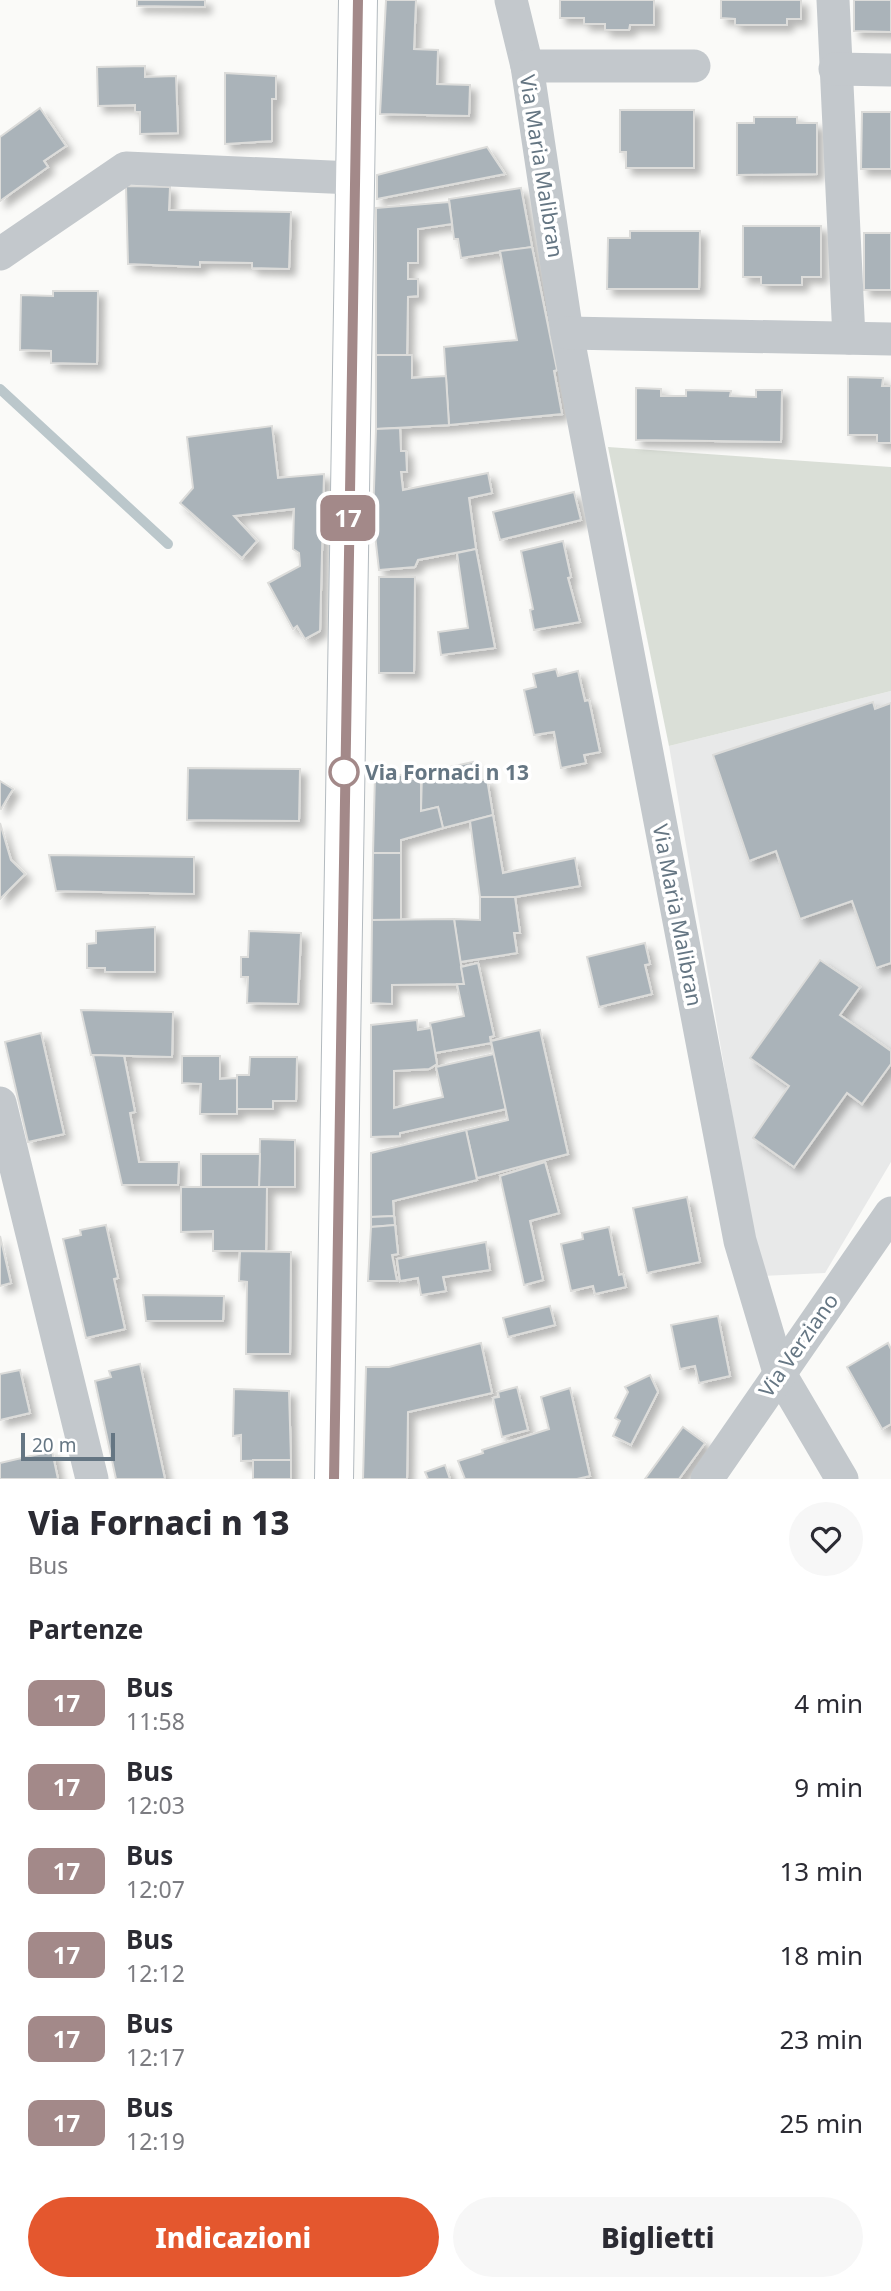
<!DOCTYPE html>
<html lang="it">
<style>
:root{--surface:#fff;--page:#f7f7f7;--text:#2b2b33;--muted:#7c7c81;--accent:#e4572e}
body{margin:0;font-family:"Noto Sans",sans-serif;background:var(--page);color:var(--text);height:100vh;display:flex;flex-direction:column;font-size:26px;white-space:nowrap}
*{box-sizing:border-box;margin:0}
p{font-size:23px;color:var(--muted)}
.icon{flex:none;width:38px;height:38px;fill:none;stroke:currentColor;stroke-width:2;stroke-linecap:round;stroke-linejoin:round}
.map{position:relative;height:1479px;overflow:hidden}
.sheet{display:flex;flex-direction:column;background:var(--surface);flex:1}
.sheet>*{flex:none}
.badge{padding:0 14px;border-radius:10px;font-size:24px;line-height:46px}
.scale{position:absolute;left:21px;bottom:18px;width:94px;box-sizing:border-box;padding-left:7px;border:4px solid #657683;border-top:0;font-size:19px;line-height:24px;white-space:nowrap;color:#657683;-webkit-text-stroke:5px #fff;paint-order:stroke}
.map>.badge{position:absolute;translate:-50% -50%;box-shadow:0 0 0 4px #fff}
h2{padding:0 28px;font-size:26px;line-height:63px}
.round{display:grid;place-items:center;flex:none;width:74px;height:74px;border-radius:37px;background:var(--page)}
.overview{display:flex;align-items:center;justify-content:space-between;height:119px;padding:0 28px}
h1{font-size:33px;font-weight:800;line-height:52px}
.action{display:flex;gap:14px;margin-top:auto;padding:14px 28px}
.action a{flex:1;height:80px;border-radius:42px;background:var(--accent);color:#fff;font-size:28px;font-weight:800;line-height:80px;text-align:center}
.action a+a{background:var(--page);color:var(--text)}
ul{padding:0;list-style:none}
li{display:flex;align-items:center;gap:21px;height:84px;padding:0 28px}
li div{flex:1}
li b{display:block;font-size:26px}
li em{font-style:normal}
li .badge{min-width:77px;font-weight:700;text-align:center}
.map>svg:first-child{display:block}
</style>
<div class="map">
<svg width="891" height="1479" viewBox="0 0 891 1479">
<defs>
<filter id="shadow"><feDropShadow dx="6" dy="6" stdDeviation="3.5" flood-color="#0004"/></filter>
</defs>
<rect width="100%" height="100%" fill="#fafaf8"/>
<polygon fill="#e8e9e9" points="891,691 891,1162 825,1273 760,1276 669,746"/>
<polygon fill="#dadfd7" points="608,447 891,467 891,691 669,746"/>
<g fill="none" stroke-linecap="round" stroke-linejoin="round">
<polyline stroke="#bbc7cb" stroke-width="10" points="0,389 168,544"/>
</g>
<g fill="#aab3b9" stroke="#dcdcda" stroke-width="2" filter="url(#shadow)">
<polygon points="137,0 205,0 205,7 137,6"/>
<polygon points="386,0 416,0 414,49 438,50 437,84 470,85 469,116 380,114"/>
<polygon points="560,0 654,0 654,25 630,25 629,30 605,30 605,24 584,24 584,18 560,18"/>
<polygon points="721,0 801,0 801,19 787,19 787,25 735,25 735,19 721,18"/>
<polygon points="854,0 891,0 891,32 854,31"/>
<polygon points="145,66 145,77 176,76 178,133 140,134 140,112 135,112 135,105 98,106 97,67"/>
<polygon points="225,73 276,76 276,99 272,99 272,141 225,144"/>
<polygon points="40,108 66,146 44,161 48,167 0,201 0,137"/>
<polygon points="620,110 694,110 694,168 626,168 626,152 620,152"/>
<polygon points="862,112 891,112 891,169 861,169"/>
<polygon points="754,117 797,117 797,123 817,123 817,174 737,175 737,123 754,123"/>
<polygon points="487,147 505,174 377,199 377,175"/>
<polygon points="126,186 170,187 169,210 291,212 289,269 252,268 252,263 200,262 200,267 128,264"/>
<polygon points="521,188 532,247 461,258 458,239 454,239 449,199"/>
<polygon points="449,202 452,224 418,229 418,263 408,263 408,279 418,279 418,296 408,297 407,355 376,355 376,208"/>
<polygon points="743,226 821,226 821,277 802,277 802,285 761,285 761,277 743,277"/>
<polygon points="630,231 700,231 699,289 607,289 608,238 630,238"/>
<rect x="864" y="233" width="27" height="57"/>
<polygon points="532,247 557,370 554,371 562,414 449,425 444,347 517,340 500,251"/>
<polygon points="53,291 98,291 97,364 51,363 51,351 20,350 21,295 53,296"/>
<polygon points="376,355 412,355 412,378 446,376 449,425 376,429"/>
<polygon points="848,377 883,378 882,386 891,386 891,443 877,443 877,435 848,435"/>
<polygon points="636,388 661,389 661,396 686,396 686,390 731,391 730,396 756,397 756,390 782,390 781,442 636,440"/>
<polygon points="272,426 278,478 324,474 320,631 305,639 297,626 293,629 268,583 300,566 299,553 293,549 294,509 234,516 257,541 242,558 180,503 193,488 187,437"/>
<polygon points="400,428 401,451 406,451 407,472 401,472 403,490 488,473 492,493 469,498 476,549 418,560 415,567 379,570 373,517 376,429"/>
<polygon points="574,492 581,520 500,540 493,512"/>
<polygon points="563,541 571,577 568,578 580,622 534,630 530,610 533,609 521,551"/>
<polygon points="476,549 495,648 441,655 438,632 468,628 457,553"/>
<polygon points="379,577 415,577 414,673 379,673"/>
<polygon points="556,669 558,676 578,671 585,701 589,700 600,752 584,755 586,763 561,768 554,732 534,735 524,690 536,687 533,674"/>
<polygon points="873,702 875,709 891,703 891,963 876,968 852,901 800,919 776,851 749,861 713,755"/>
<polygon points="473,762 474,782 487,779 493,815 443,828 438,807 421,811 422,773"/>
<polygon points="188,768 300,769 299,821 187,820"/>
<polygon points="375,775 402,775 402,780 421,778 421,811 438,807 443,828 401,840 401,853 373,853"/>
<polygon points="0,781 13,789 1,809 0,808"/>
<polygon points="493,815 503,873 575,858 580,886 515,897 480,897 470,821"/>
<polygon points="0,823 11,860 25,874 0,899"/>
<polygon points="373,853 401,853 401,920 372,920"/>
<polygon points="49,855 194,857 194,894 56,891"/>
<polygon points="480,897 515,897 520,933 514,933 517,953 460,962 454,919 480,920"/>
<polygon points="454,919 464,984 392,985 392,1004 371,1003 372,920"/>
<polygon points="155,927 155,972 105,972 105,968 87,968 87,944 96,943 96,931"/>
<polygon points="249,931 301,933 298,1004 247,1003 248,977 241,977 241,957 248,957"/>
<polygon points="645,943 650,964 645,965 652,994 599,1007 587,957"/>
<polygon points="820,960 860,987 840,1015 891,1051 891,1064 862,1104 847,1093 794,1167 753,1138 789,1086 750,1058"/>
<polygon points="478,963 494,1036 490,1037 491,1043 435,1053 430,1023 464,1016 457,984 464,984 461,967"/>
<polygon points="81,1010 173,1012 172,1057 91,1055"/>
<polygon points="417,1020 418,1030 431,1028 437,1064 429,1069 394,1071 394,1108 443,1097 436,1067 494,1054 506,1109 400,1133 400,1136 371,1137 371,1025"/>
<polygon points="540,1030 568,1154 477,1178 466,1130 508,1120 491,1041"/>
<polygon points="41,1033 64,1134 28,1142 5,1042"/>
<polygon points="93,1055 124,1056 135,1112 130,1113 139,1162 179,1162 178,1185 122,1185"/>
<polygon points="182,1056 220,1056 220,1079 237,1078 237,1114 200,1114 201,1084 182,1083"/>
<polygon points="250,1057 297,1057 296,1101 273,1101 273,1109 237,1109 237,1075 249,1075"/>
<polygon points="466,1130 477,1180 393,1201 394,1216 371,1217 371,1153"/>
<polygon points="260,1139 295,1140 295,1187 259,1187"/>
<polygon points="201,1154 260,1154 259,1187 201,1187"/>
<polygon points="545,1162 559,1213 530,1221 543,1280 524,1285 500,1176"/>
<polygon points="181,1187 267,1187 266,1251 213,1251 213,1231 181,1232"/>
<polygon points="687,1197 700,1262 647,1273 633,1208"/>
<polygon points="394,1216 395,1225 371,1227 371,1217"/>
<polygon points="106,1225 118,1278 114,1279 125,1329 86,1338 63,1239 81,1235 80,1230"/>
<polygon points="395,1225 398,1254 392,1255 397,1281 368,1281 371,1227"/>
<polygon points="609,1227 619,1275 623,1274 626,1287 595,1294 593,1286 571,1291 561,1244 583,1239 582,1233"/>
<polygon points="0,1236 11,1283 0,1286"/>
<polygon points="486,1242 490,1270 443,1277 446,1291 421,1295 418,1278 400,1281 397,1259"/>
<polygon points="240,1251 291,1252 290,1354 246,1354 247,1282 239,1281"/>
<polygon points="143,1295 224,1296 223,1321 146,1321"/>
<polygon points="550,1306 555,1325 508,1337 503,1318"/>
<polygon points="718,1316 730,1376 699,1383 695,1366 680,1369 671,1325"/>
<polygon points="481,1343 492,1393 408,1412 407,1479 363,1479 366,1367 389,1367"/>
<polygon points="888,1343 891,1349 891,1424 882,1429 847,1367"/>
<polygon points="140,1364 165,1479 116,1479 95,1381 111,1377 109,1371"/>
<polygon points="20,1370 30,1413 0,1420 0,1374"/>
<polygon points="650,1375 658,1392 631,1445 613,1436 620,1421 615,1418 628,1392 625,1387"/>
<polygon points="517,1387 528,1430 502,1437 493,1398 499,1397 498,1392"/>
<polygon points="570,1388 590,1476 577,1479 465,1479 458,1461 483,1453 482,1450 549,1429 541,1397"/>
<polygon points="234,1389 289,1391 291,1460 241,1461 241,1435 233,1436"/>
<polygon points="683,1427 705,1443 679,1479 645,1479"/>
<polygon points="52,1451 58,1479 0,1479 0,1463"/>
<rect x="253" y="1460" width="38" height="19"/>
<polygon points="445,1465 450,1479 428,1479 425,1472"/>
</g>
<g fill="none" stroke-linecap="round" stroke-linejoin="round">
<defs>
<polyline id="secondary" points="334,1479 358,0"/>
</defs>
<use href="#secondary" stroke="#b3babf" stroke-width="40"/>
<g stroke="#c3c8cc" stroke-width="33">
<polyline points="511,0 527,66 567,333 740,1241 779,1372 842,1479"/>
<polyline points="833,0 849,338"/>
<polyline points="527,66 694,66"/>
<polyline points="835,69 891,70"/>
<polyline points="0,254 126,168 353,178"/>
<polyline points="567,333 891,339"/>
<polyline points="0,1103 92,1479"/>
<polyline points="707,1479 891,1213"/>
</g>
<use href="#secondary" stroke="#fff" stroke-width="38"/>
</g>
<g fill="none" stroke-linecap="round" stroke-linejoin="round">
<defs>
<polyline id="line" points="334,1479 358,0"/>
</defs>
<use href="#line" stroke="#fff" stroke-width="16"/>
<use href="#line" stroke="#a38989" stroke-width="10"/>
</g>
<circle fill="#fff" stroke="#a38989" stroke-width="3.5" cx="344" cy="772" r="14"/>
<g text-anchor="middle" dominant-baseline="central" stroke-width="7" stroke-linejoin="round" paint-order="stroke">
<g font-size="21" fill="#657683" stroke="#fff">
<text transform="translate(542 166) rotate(81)">Via Maria Malibran</text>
<text transform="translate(678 915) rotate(79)">Via Maria Malibran</text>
<text transform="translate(798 1345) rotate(-55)">Via Verziano</text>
</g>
<g font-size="21" font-weight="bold" fill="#657683" stroke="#fff" text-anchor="start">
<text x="365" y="772">Via Fornaci n 13</text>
</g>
</g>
</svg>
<div class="scale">20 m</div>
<b class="badge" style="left:348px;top:518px;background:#a38989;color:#fff">17</b>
</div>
<section class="sheet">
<div class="overview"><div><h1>Via Fornaci n 13</h1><p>Bus</p></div><a class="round"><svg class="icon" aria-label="heart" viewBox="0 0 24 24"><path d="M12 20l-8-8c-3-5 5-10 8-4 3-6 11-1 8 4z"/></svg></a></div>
<h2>Partenze</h2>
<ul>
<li><span class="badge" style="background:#a38989;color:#fff">17</span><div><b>Bus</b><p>11:58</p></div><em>4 min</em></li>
<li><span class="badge" style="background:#a38989;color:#fff">17</span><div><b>Bus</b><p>12:03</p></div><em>9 min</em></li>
<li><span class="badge" style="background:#a38989;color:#fff">17</span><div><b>Bus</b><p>12:07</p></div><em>13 min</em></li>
<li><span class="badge" style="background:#a38989;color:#fff">17</span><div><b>Bus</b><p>12:12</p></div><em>18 min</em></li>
<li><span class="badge" style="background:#a38989;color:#fff">17</span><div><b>Bus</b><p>12:17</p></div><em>23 min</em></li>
<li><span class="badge" style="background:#a38989;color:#fff">17</span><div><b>Bus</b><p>12:19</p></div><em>25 min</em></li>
</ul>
<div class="action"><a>Indicazioni</a><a>Biglietti</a></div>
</section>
